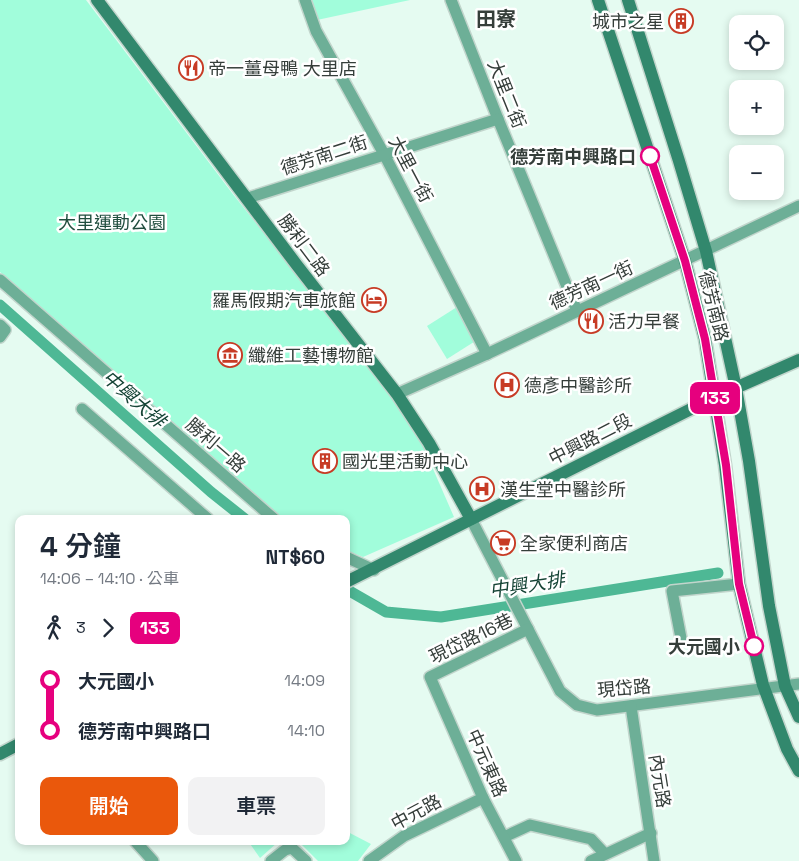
<!DOCTYPE html>
<html lang="zh-TW">
<meta charset="utf-8">
<style>
:root{--surface:#fff;--page:#f2f2f3;--text:#1f2937;--muted:#747a83;--accent:#ea580c}
body{margin:0;font-family:"Space Grotesk","Noto Sans TC",sans-serif;background:var(--page);color:var(--text);height:100vh;display:flex;flex-direction:column;font-size:19px;white-space:nowrap}
*{box-sizing:border-box;margin:0}
p{font-size:16px;color:var(--muted)}
.icon{flex:none;width:28px;height:28px;fill:none;stroke:currentColor;stroke-width:2;stroke-linecap:round;stroke-linejoin:round}
.map{position:relative;flex:1;overflow:hidden}
.drawer{position:absolute;left:15px;top:515px;width:335px;height:330px;display:flex;flex-direction:column;background:var(--surface);border-radius:10px;box-shadow:0 2px 8px #0003}
.drawer>*{flex:none}
.badge{padding:0 10px;border-radius:8px;font-size:18px;line-height:32px}
.buttons{position:absolute;left:729px;top:15px;display:grid;gap:10px}
.buttons a{display:grid;place-items:center;width:55px;height:55px;border-radius:10px;background:var(--surface);box-shadow:0 2px 8px #0003;font-size:25px}
.map>.badge{position:absolute;translate:-50% -50%;box-shadow:0 0 0 2px #fff}
.legs{display:flex;align-items:center;gap:8px;height:55px;padding:0 25px;font-size:16px}
.legs p{margin-inline-start:auto}
.summary{display:flex;align-items:center;justify-content:space-between;height:85px;padding:0 25px}
h1{font-size:28px;font-weight:600;line-height:38px}
.primary-button{display:flex;gap:10px;margin-top:auto;padding:10px 25px}
.primary-button a{flex:1;height:58px;border-radius:10px;background:var(--accent);color:#fff;font-size:20px;font-weight:600;line-height:58px;text-align:center}
.primary-button a+a{background:var(--page);color:var(--text)}
ul{padding:0 25px;list-style:none}
li{display:flex;align-items:center;gap:18px;height:50px;font-size:19px}
li i{display:grid;place-items:center;width:8px;height:100%;margin:0 6px;background:currentColor}
li i::after{content:'';width:12px;height:12px;margin:-6px;border:4px solid;border-radius:50%;background:var(--surface)}
li p{margin-inline-start:auto}
li:first-child i{background:linear-gradient(#0000 50%,currentColor 0)}
li:last-child i{background:linear-gradient(currentColor 50%,#0000 0)}
.map>svg:first-child{display:block}
</style>
<div class="map">
<svg width="799" height="861" viewBox="0 0 799 861">
<rect width="100%" height="100%" fill="#e5fbf1"/>
<g fill="#a1fddb">
<polygon points="0,0 86,0 232,193 392,394 423,446 454,517 363,557 346,550 346,519 283,519 0,272"/>
<polygon points="310,0 410,0 317,20"/>
<polygon points="457,307 477,340 447,359 427,326"/>
<polygon points="346,831 371,844 358,861 318,861 299,842 278,842 260,858 248,841 346,841"/>
</g>
<g fill="none" stroke-linecap="round" stroke-linejoin="round">
<g stroke="#4eb895" stroke-width="11">
<polyline points="0,305 211,492 245,519"/>
<polyline points="346,589 386,612 441,617 718,573"/>
</g>
<defs>
<g id="street">
<polyline points="305,0 316,31 384,154 487,354"/>
<polyline points="451,0 498,119 577,311"/>
<polyline points="248,198 498,119"/>
<polyline points="0,280 274,519"/>
<polyline points="0,325 5,330 0,337"/>
<polyline points="397,394 487,354 799,206"/>
<polyline points="82,409 208,519"/>
<polyline points="471,519 560,691 577,705 597,710 799,684"/>
<polyline points="346,557 374,570"/>
<polyline points="681,638 672,591 739,584"/>
<polyline points="631,706 654,861"/>
<polyline points="504,837 530,825 591,839 605,854"/>
<polyline points="135,841 153,861"/>
<polyline points="271,861 285,850 292,848 306,861"/>
<polyline points="369,861 404,836 483,798"/>
<polyline points="516,861 483,798 430,677 528,629"/>
<polyline points="591,861 651,833"/>
</g>
<g id="secondary">
<polyline points="97,0 296,264 397,394 429,443 471,519"/>
<polyline points="598,0 685,261 705,339 725,465 739,584 763,685 787,749 799,771"/>
<polyline points="628,0 679,161 706,251 736,388 749,461 769,606 785,686 799,717"/>
<polyline points="346,582 715,397 799,360"/>
<polyline points="0,754 19,744"/>
</g>
</defs>
<use href="#street" stroke="#c2d5cc" stroke-width="14"/>
<use href="#secondary" stroke="#c2d5cc" stroke-width="15"/>
<use href="#street" stroke="#6daf97" stroke-width="11"/>
<use href="#secondary" stroke="#32886d" stroke-width="12"/>
</g>
<g fill="none" stroke-linecap="round" stroke-linejoin="round">
<defs>
<polyline id="line-1" points="650,156 685,261 705,339 726,465 739,584 754,646"/>
</defs>
<use href="#line-1" stroke="#fff" stroke-width="11"/>
<use href="#line-1" stroke="#e6007e" stroke-width="8"/>
</g>
<defs>
<symbol id="building-ring" viewBox="-11 -11 22 22"><circle r="9.5" fill="#fff" stroke="#c73b25" stroke-width="1.5"/><path d="M-4-6H4V6H1V3H-1V6H-4ZM-2.5-4.3h1.7v1.8h-1.7ZM.8-4.3h1.7v1.8H.8ZM-2.5-1h1.7V.8h-1.7ZM.8-1h1.7V.8H.8Z" fill="#c73b25"/></symbol>
<symbol id="restaurant-ring" viewBox="-11 -11 22 22"><circle r="9.5" fill="#fff" stroke="#c73b25" stroke-width="1.5"/><path d="M-5-6h1v4h1v-4h1v4h1v-4h1v5L-1.5 .5V6h-2V.5L-5-1ZM5-6V6H3V1.5H1.5Q1.5-4 5-6Z" fill="#c73b25"/></symbol>
<symbol id="hotel-ring" viewBox="-11 -11 22 22"><circle r="9.5" fill="#fff" stroke="#c73b25" stroke-width="1.5"/><path d="M-6-4.5h1.5V1H6V5H4.5V3h-9V5H-6ZM-4 0a1.8 1.8 0 1 1 3.6 0ZM.5 0V-2.5h3Q6-2.5 6 0Z" fill="#c73b25"/></symbol>
<symbol id="museum-ring" viewBox="-11 -11 22 22"><circle r="9.5" fill="#fff" stroke="#c73b25" stroke-width="1.5"/><path d="M0-6L6-3V-2H-6V-3ZM-5-1h2V3h-2ZM-1-1h2V3h-2ZM3-1h2V3H3ZM-6 4H6V6H-6Z" fill="#c73b25"/></symbol>
<symbol id="hospital-ring" viewBox="-11 -11 22 22"><circle r="9.5" fill="#fff" stroke="#c73b25" stroke-width="1.5"/><path d="M-5-5h3v3.5h4V-5h3V5h-3V1.5h-4V5h-3Z" fill="#c73b25"/></symbol>
<symbol id="supermarket-ring" viewBox="-11 -11 22 22"><circle r="9.5" fill="#fff" stroke="#c73b25" stroke-width="1.5"/><path d="M-6-5.5h2.5l.6 2H6L4.5 2H-2.5L-4.4-4H-6ZM-1.5 3.2a1.3 1.3 0 1 0 .1 0ZM3 3.2a1.3 1.3 0 1 0 .1 0Z" fill="#c73b25"/></symbol>
</defs>
<g fill-rule="evenodd">
<use href="#building-ring" x="667" y="7" width="28" height="28"/>
<use href="#restaurant-ring" x="177" y="54" width="28" height="28"/>
<use href="#hotel-ring" x="360" y="286" width="28" height="28"/>
<use href="#restaurant-ring" x="577" y="307" width="28" height="28"/>
<use href="#museum-ring" x="216" y="341" width="28" height="28"/>
<use href="#hospital-ring" x="493" y="371" width="28" height="28"/>
<use href="#building-ring" x="311" y="447" width="28" height="28"/>
<use href="#hospital-ring" x="468" y="475" width="28" height="28"/>
<use href="#supermarket-ring" x="489" y="529" width="28" height="28"/>
</g>
<g fill="#fff" stroke="#e6007e" stroke-width="2.5">
<circle cx="650" cy="156" r="9"/>
<circle cx="754" cy="646" r="9"/>
</g>
<g text-anchor="middle" dominant-baseline="central" stroke-width="5" stroke-linejoin="round" paint-order="stroke">
<g font-size="18" fill="#353e3a" stroke="#fff" text-anchor="start">
<text x="664" y="21" text-anchor="end">城市之星</text>
<text x="208" y="68">帝一薑母鴨 大里店</text>
<text x="356" y="300" text-anchor="end">羅馬假期汽車旅館</text>
<text x="608" y="321">活力早餐</text>
<text x="248" y="355">纖維工藝博物館</text>
<text x="524" y="385">德彥中醫診所</text>
<text x="342" y="461">國光里活動中心</text>
<text x="500" y="489">漢生堂中醫診所</text>
<text x="520" y="543">全家便利商店</text>
</g>
<g font-size="18" fill="#353e3a" stroke="#fff">
<text transform="translate(507 94) rotate(68)">大里二街</text>
<text transform="translate(324 155) rotate(-18)">德芳南二街</text>
<text transform="translate(411 169) rotate(62)">大里一街</text>
<text transform="translate(304 245) rotate(53)">勝利二路</text>
<text transform="translate(591 285) rotate(-25)">德芳南一街</text>
<text transform="translate(714 306) rotate(76)">德芳南路</text>
<text transform="translate(590 439) rotate(-27)">中興路二段</text>
<text transform="translate(216 445) rotate(41)">勝利一路</text>
<text transform="translate(471 638) rotate(-26)">現岱路16巷</text>
<text transform="translate(624 688) rotate(-5)">現岱路</text>
<text transform="translate(487 763) rotate(66)">中元東路</text>
<text transform="translate(660 781) rotate(81)">內元路</text>
<text transform="translate(416 812) rotate(-28)">中元路</text>
</g>
<g font-size="18" font-weight="bold" fill="#353e3a" stroke="#fff" text-anchor="end">
<text x="636" y="156">德芳南中興路口</text>
<text x="740" y="646">大元國小</text>
</g>
<g font-size="18" fill="#214e3f" stroke="#fff">
<text x="112" y="222">大里運動公園</text>
</g>
<g font-size="19" font-style="italic" fill="#164436" stroke="#fff">
<text transform="translate(134 399) rotate(41)">中興大排</text>
<text transform="translate(527 585) rotate(-9)">中興大排</text>
</g>
<g font-size="20" font-weight="bold" fill="#353e3a" stroke="#fff">
<text x="496" y="19">田寮</text>
</g>
</g>
</svg>
<div class="buttons">
<a><svg class="icon" aria-label="locate" viewBox="0 0 24 24"><circle cx="12" cy="12" r="6"/><path d="M12 2v4M12 18v4M2 12h4M18 12h4"/></svg></a>
<a>+</a>
<a>−</a>
</div>
<b class="badge" style="left:715px;top:398px;background:#e6007e;color:#fff">133</b>
<section class="drawer">
<div class="summary"><div><h1>4 分鐘</h1><p>14:06 – 14:10 · 公車</p></div><b>NT$60</b></div>
<div class="legs"><svg class="icon" aria-label="walk" viewBox="0 0 24 24"><circle cx="13" cy="4" r="2"/><path d="M13 8l-2 6 4 7M11 14l-3 7M7 12l3-4h3l4 4"/></svg>3<svg class="icon" aria-label="forward" viewBox="0 0 24 24"><path d="M9 5l7 7-7 7"/></svg><b class="badge" style="background:#e6007e;color:#fff">133</b></div>
<ul>
<li><i style="color:#e6007e"></i><b>大元國小</b><p>14:09</p></li>
<li><i style="color:#e6007e"></i><b>德芳南中興路口</b><p>14:10</p></li>
</ul>
<div class="primary-button"><a>開始</a><a>車票</a></div>
</section>
</div>
